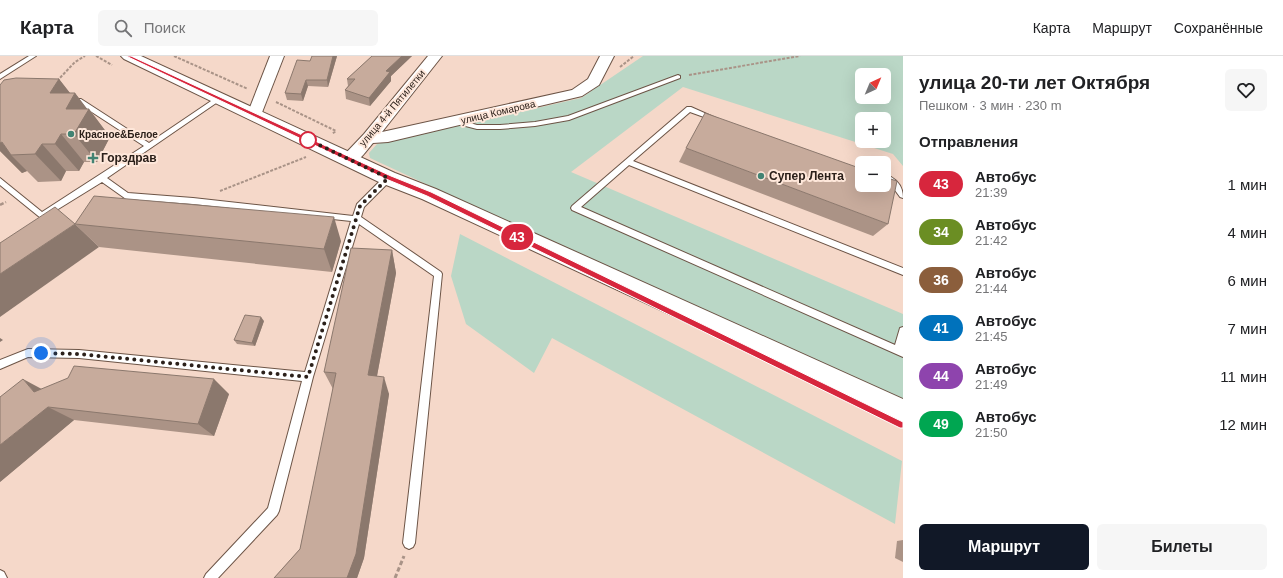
<!DOCTYPE html>
<html lang="ru">
<meta charset="utf-8">
<style>
:root{--surface:#fff;--page:#f6f6f6;--text:#202124;--muted:#757577;--line:#e0e0e0;--accent:#111827}
body{margin:0;font-family:Arial,sans-serif;background:var(--page);color:var(--text);height:100vh;display:flex;flex-direction:column;font-size:15px;white-space:nowrap}
*{box-sizing:border-box;margin:0}
p{font-size:13px;color:var(--muted)}
.icon{flex:none;width:22px;height:22px;fill:none;stroke:currentColor;stroke-width:2;stroke-linecap:round;stroke-linejoin:round}
.map{position:relative;flex:1;overflow:hidden}
.drawer{display:flex;flex-direction:column;background:var(--surface);width:380px}
.drawer>*{flex:none}
.badge{padding:0 8px;border-radius:13px;font-size:14px;line-height:26px}
.needle{width:26px;rotate:44deg}
.fabs{position:absolute;left:855px;top:12px;display:grid;gap:8px}
.fabs a{display:grid;place-items:center;width:36px;height:36px;border-radius:6px;background:var(--surface);box-shadow:0 4px 16px #0002;font-size:20px}
.you{position:absolute;width:20px;height:20px;margin:-10px;border:3px solid #fff;border-radius:50%;background:#1a73e8;box-shadow:0 0 0 6px #1a73e833}
.map>.badge{position:absolute;translate:-50% -50%;box-shadow:0 0 0 2px #fff}
h2{padding:0 16px;font-size:15px;line-height:36px}
.round{display:grid;place-items:center;flex:none;width:42px;height:42px;border-radius:6px;background:var(--page)}
.head{display:flex;align-items:center;justify-content:space-between;height:68px;padding:0 16px}
h1{font-size:19px;font-weight:700;line-height:30px}
.button{display:flex;gap:8px;margin-top:auto;padding:8px 16px}
.button a{flex:1;height:46px;border-radius:6px;background:var(--accent);color:#fff;font-size:16px;font-weight:700;line-height:46px;text-align:center}
.button a+a{background:var(--page);color:var(--text)}
ul{padding:0;list-style:none}
li{display:flex;align-items:center;gap:12px;height:48px;padding:0 16px}
li div{flex:1}
li b{display:block;font-size:15px}
li em{font-style:normal}
li .badge{min-width:44px;font-weight:700;text-align:center}
header{display:flex;align-items:center;gap:24px;box-sizing:border-box;height:56px;padding:0 20px;background:var(--surface);border-bottom:1px solid var(--line)}
header strong{font-size:19px}
nav{display:flex;gap:22px;margin-inline-start:auto;font-size:14px}
.search{width:280px;height:36px;background:var(--page);display:flex;align-items:center;gap:10px;box-sizing:border-box;padding:0 14px;border-radius:6px;color:var(--muted);font-size:15px}
main{display:flex;flex:1;min-height:0}
.map>svg:first-child{display:block}
</style>
<header>
<strong>Карта</strong>
<div class="search"><svg class="icon" aria-label="search" viewBox="0 0 24 24"><circle cx="10" cy="10" r="6"/><path d="M15 15l6 6"/></svg>Поиск</div>
<nav><a>Карта</a><a>Маршрут</a><a>Сохранённые</a></nav>
</header>
<main>
<div class="map">
<svg width="903" height="522" viewBox="0 0 903 522">
<rect width="100%" height="100%" fill="#f5d8c9"/>
<g fill="#bad7c6" fill-rule="evenodd">
<path d="M643 0H903V110L893 98 683 31 571 116 903 258V350L370 102 369 97 377 88 581 42ZM862 19H884V41H862ZM862 63H884V85H862Z"/>
<polygon points="460,178 902,405 895,468 552,282 534,317 466,268 451,220"/>
</g>
<g fill="none" stroke-linecap="round" stroke-linejoin="round">
<defs>
<g id="service">
<polygon points="29,0 36,0 0,23 0,18"/>
<polygon points="678,19 680,20 680,22 569,64 535,70 500,73 477,73 454,67 453,65 456,63 477,69 500,69 535,66 568,60"/>
<polygon points="217,41 221,41 222,43 107,122 128,137 193,142 353,160 357,148 385,120 391,120 391,124 364,151 361,161 441,216 442,218 415,487 413,491 409,493 405,491 403,487 434,220 359,168 313,321 279,455 277,459 218,522 204,522 206,518 268,452 302,325 79,302 28,301 0,313 0,304 28,293 79,294 305,316 351,165 193,148 126,143 102,126 42,163 0,129 0,122 42,156 144,90 78,47 72,47 72,43 81,43 149,87"/>
<polygon points="687,51 691,51 718,63 715,65 690,56 633,105 903,212 903,219 629,109 581,151 895,289 900,272 903,271 903,301 572,154 571,152 572,150"/>
<path d="M884 118C896 122 903 129 903 142L900 141 889 126 884 124Z"/>
<polygon points="0,514 4,516 7,522 0,522"/>
</g>
<g id="minor">
<polygon points="270,0 284,0 261,59 259,62 254,64 249,62 247,59"/>
<path d="M428 0H442L382 76 572 34 588 23 600 0H614L599 29 582 40 388 86 373 87C365 96 357 111 344 107L341 103 344 99 364 78Z"/>
</g>
<polygon id="secondary" points="121,0 141,0 395,117 436,133 903,343 903,367 422,143 381,127 124,3"/>
</defs>
<use href="#service" stroke="#6c5446" stroke-width="2"/>
<use href="#minor" stroke="#6c5446" stroke-width="2"/>
<use href="#secondary" stroke="#6c5446" stroke-width="2"/>
<g stroke="#a99387" stroke-width="2" stroke-dasharray="3 1.5" stroke-linecap="butt">
<polyline points="96,0 112,9"/>
<polyline points="174,0 248,33"/>
<polyline points="620,11 634,0"/>
<polyline points="689,19 800,0"/>
<polyline points="57,25 75,6 85,0"/>
<polyline points="276,46 336,75 332,78"/>
<polyline points="220,135 306,101"/>
</g>
<polyline stroke="#a99387" stroke-width="2.5" stroke-dasharray="4 2" stroke-linecap="butt" points="0,149 6,146"/>
<polyline stroke="#a99387" stroke-width="3" stroke-dasharray="4.5 2.5" stroke-linecap="butt" points="395,522 404,500"/>
<use href="#service" fill="#fff" fill-rule="evenodd"/>
<use href="#minor" fill="#fff" fill-rule="evenodd"/>
<use href="#secondary" fill="#fff" fill-rule="evenodd"/>
</g>
<g fill="#ab9386">
<polygon points="337,0 328,31 308,30 303,45 287,44 285,37 310,5"/>
<polygon points="372,0 412,0 391,20 391,25 370,50 346,43 345,34 348,30 347,23"/>
<polygon points="59,23 70,37 75,37 87,53 89,53 110,81 97,106 84,106 79,115 66,115 61,125 38,126 27,115 22,117 0,95"/>
<polygon points="686,92 888,168 873,180 679,106"/>
<polygon points="75,168 341,185 332,216 99,191"/>
<polygon points="392,194 396,217 377,320 389,338 364,502 357,522 274,522 300,493 333,333 324,316"/>
<polygon points="264,265 255,290 237,288 234,284"/>
<polygon points="41,333 229,338 214,380 74,364 0,426"/>
<polygon points="903,484 903,506 895,502 897,485"/>
</g>
<g fill="#8b786d">
<polygon points="333,0 337,0 328,31 327,24"/>
<polygon points="402,0 412,0 391,20 391,25 370,50 369,42 386,15"/>
<polygon points="59,23 73,41 75,37 88,54 89,53 110,81 97,106 74,78 50,37"/>
<polygon points="306,24 308,30 303,45 301,38"/>
<polygon points="61,78 84,106 79,115 55,88"/>
<polygon points="2,86 11,99 27,115 22,117 0,95 0,87"/>
<polygon points="42,88 66,115 61,125 35,98"/>
<polygon points="334,161 341,185 332,216 324,193"/>
<polygon points="75,168 99,191 0,261 0,218"/>
<polygon points="392,194 396,217 374,336 368,319"/>
<polygon points="261,261 264,265 255,290 252,287"/>
<polygon points="0,282 3,284 0,286"/>
<polygon points="384,321 389,338 364,502 357,522 347,522"/>
<polygon points="23,323 51,338 34,336"/>
<polygon points="214,323 229,338 214,380 198,368"/>
<polygon points="48,351 74,364 0,426 0,389"/>
</g>
<g fill="#c7ab9c" stroke="#8b786d">
<polygon points="312,0 333,0 327,24 306,24 301,38 285,37 297,4 310,5"/>
<polygon points="372,0 402,0 386,15 390,16 369,42 345,34 355,23 347,23"/>
<polygon points="16,22 59,23 50,37 75,37 66,53 89,53 74,78 61,78 55,88 42,88 35,98 11,99 2,86 0,87 0,29 4,24"/>
<polygon points="705,57 862,113 862,129 884,129 884,121 897,125 888,168 686,92"/>
<polygon points="94,140 334,161 324,193 75,168"/>
<polygon points="55,151 75,168 0,218 0,187"/>
<polygon points="351,192 392,194 368,319 384,321 356,498 347,522 274,522 300,493 336,317 324,316"/>
<polygon points="245,259 261,261 252,287 234,284"/>
<polygon points="74,310 214,323 198,368 48,351 0,389 0,341 23,323 34,336 68,322"/>
</g>
<polygon fill="#d7263d" stroke="#fff" points="126,0 131,0 391,120 431,136 903,366 903,372 900,372 427,140 386,123"/>
<g fill="none" stroke-linecap="round" stroke-linejoin="round">
<polyline stroke="#2b201a" stroke-width="4" stroke-dasharray="0 7.2" points="41,297 79,298 308,321 360,150 388,122 307,83 308,84"/>
</g>
<g fill="#428373" stroke="#fee7da" stroke-width="1.5">
<circle cx="71" cy="78" r="4"/>
<path d="M91 96h4v4h4v4h-4v4h-4v-4h-4v-4h4z"/>
<circle cx="761" cy="120" r="4"/>
</g>
<circle fill="#fff" stroke="#d7263d" stroke-width="2" cx="308" cy="84" r="8"/>
<g text-anchor="middle" dominant-baseline="central" stroke-width="4" stroke-linejoin="round" paint-order="stroke">
<g font-size="10" fill="#2b201a" stroke="#fee7da">
<text transform="translate(392 52) rotate(-50)">улица 4-й Пятилетки</text>
<text transform="translate(498 56) rotate(-13)">улица Комарова</text>
</g>
<g font-size="10" font-weight="bold" fill="#2b201a" stroke="#fee7da" text-anchor="start">
<text x="79" y="78">Красное&amp;Белое</text>
</g>
<g font-size="12" font-weight="bold" fill="#2b201a" stroke="#fee7da" text-anchor="start">
<text x="101" y="102">Горздрав</text>
<text x="769" y="120">Супер Лента</text>
</g>
</g>
</svg>
<div class="fabs">
<a><svg class="needle" viewBox="-14 -14 28 28"><path d="M0-13l5 13h-10z" fill="#e53935"/><path d="M0 13l5-13h-10z" fill="#757577"/></svg></a>
<a>+</a>
<a>−</a>
</div>
<div class="you" style="left:41px;top:297px"></div>
<b class="badge" style="left:517px;top:181px;background:#d7263d;color:#fff">43</b>
</div>
<section class="drawer">
<div class="head"><div><h1>улица 20-ти лет Октября</h1><p>Пешком · 3 мин · 230 m</p></div><a class="round"><svg class="icon" aria-label="heart" viewBox="0 0 24 24"><path d="M12 20l-8-8c-3-5 5-10 8-4 3-6 11-1 8 4z"/></svg></a></div>
<h2>Отправления</h2>
<ul>
<li><span class="badge" style="background:#d7263d;color:#fff">43</span><div><b>Автобус</b><p>21:39</p></div><em>1 мин</em></li>
<li><span class="badge" style="background:#6b8e23;color:#fff">34</span><div><b>Автобус</b><p>21:42</p></div><em>4 мин</em></li>
<li><span class="badge" style="background:#8b5e3c;color:#fff">36</span><div><b>Автобус</b><p>21:44</p></div><em>6 мин</em></li>
<li><span class="badge" style="background:#0072bc;color:#fff">41</span><div><b>Автобус</b><p>21:45</p></div><em>7 мин</em></li>
<li><span class="badge" style="background:#8e44ad;color:#fff">44</span><div><b>Автобус</b><p>21:49</p></div><em>11 мин</em></li>
<li><span class="badge" style="background:#00a651;color:#fff">49</span><div><b>Автобус</b><p>21:50</p></div><em>12 мин</em></li>
</ul>
<div class="button"><a>Маршрут</a><a>Билеты</a></div>
</section>
</main>
